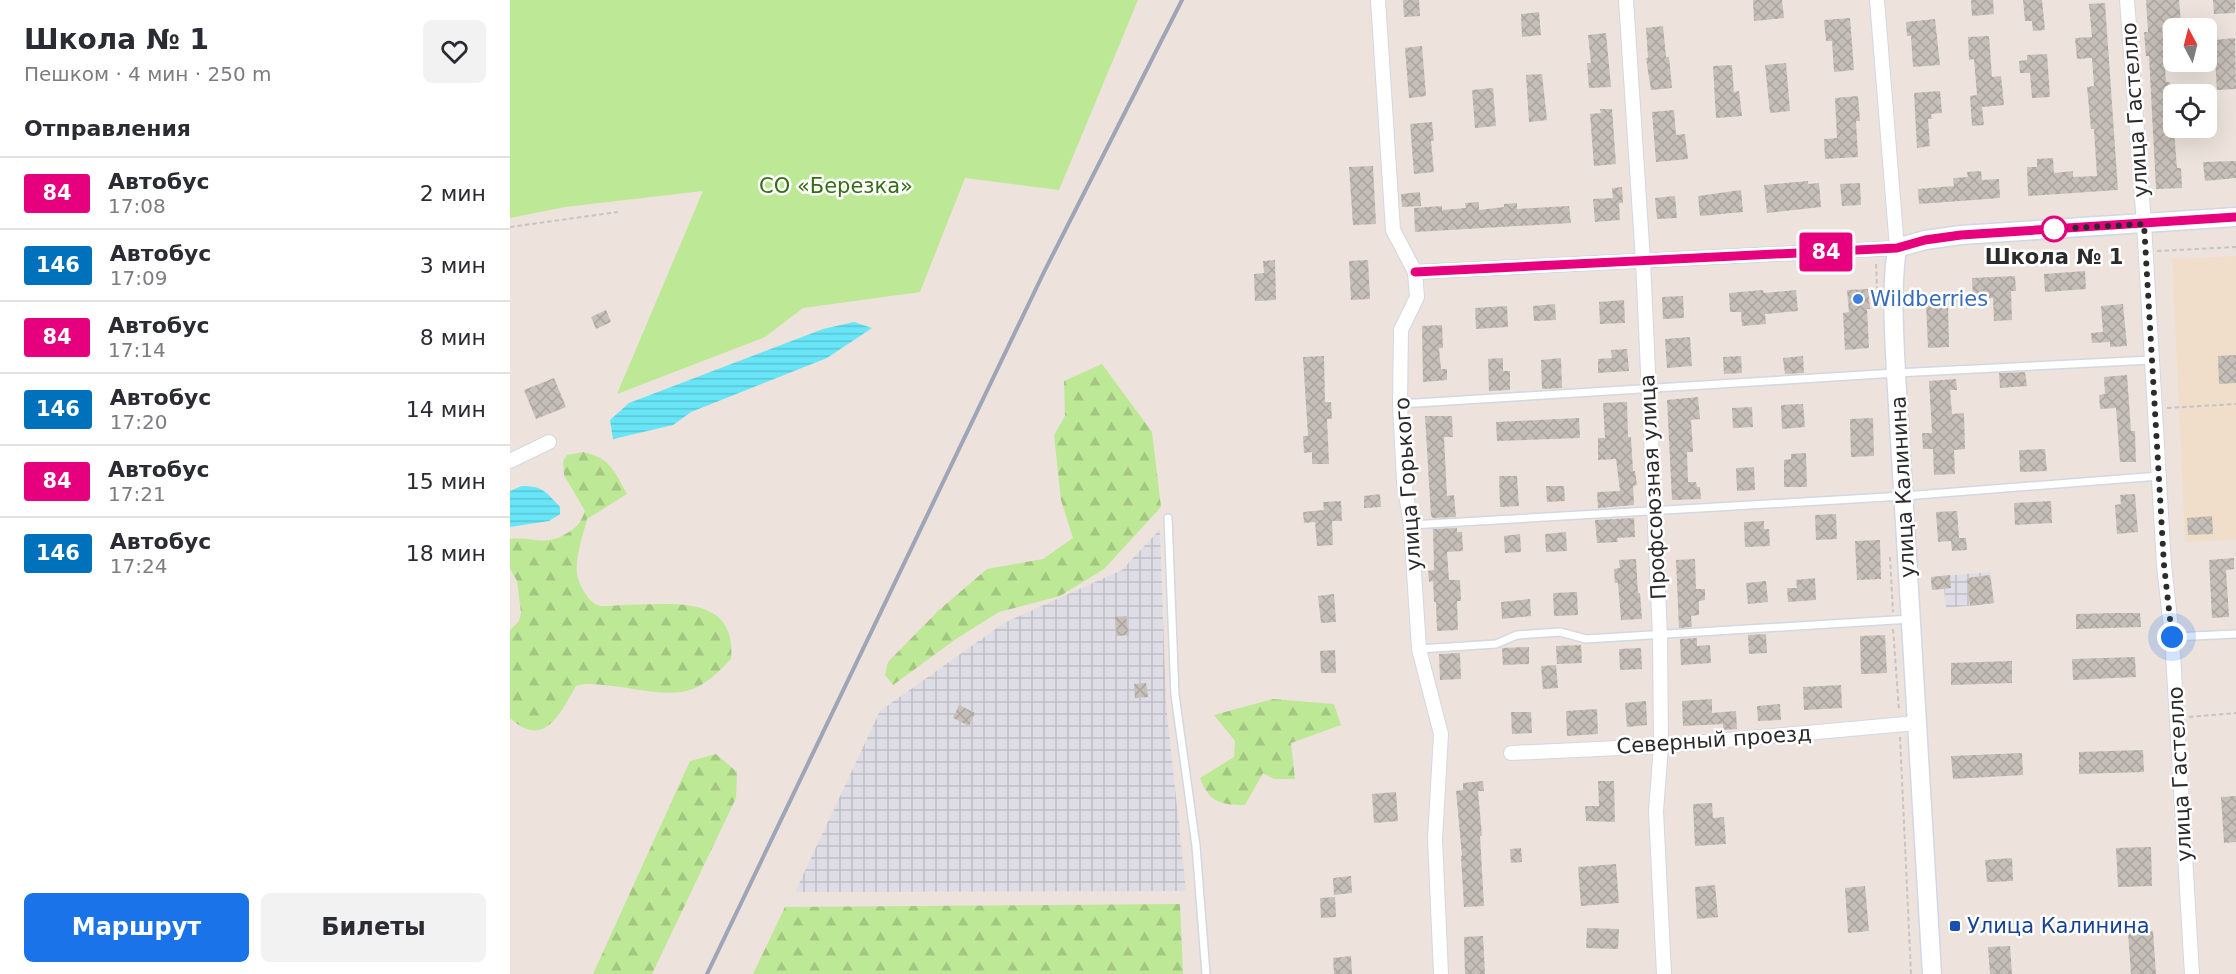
<!DOCTYPE html>
<html lang="ru">
<meta charset="utf-8">
<style>
:root{--surface:#fff;--page:#f2f2f3;--text:#2b2b33;--muted:#7c7c81;--line:#e1e1e2;--accent:#1a73e8}
body{margin:0;font-family:"DejaVu Sans",sans-serif;background:var(--page);color:var(--text);height:100vh;display:flex;flex-direction:column;font-size:22px;white-space:nowrap}
*{box-sizing:border-box;margin:0}
p{font-size:20px;color:var(--muted)}
.icon{flex:none;width:33px;height:33px;fill:none;stroke:currentColor;stroke-width:2;stroke-linecap:round;stroke-linejoin:round}
.map{position:relative;flex:1;overflow:hidden}
.sheet{display:flex;flex-direction:column;background:var(--surface);width:510px}
.sheet>*{flex:none}
.badge{padding:0 12px;border-radius:4px;font-size:21px;line-height:39px}
.needle{width:39px;rotate:353deg}
.tools{position:absolute;left:1653px;top:18px;display:grid;gap:12px}
.tools a{display:grid;place-items:center;width:54px;height:54px;border-radius:9px;background:var(--surface);box-shadow:0 6px 24px #0002;font-size:30px}
.you{position:absolute;width:30px;height:30px;margin:-15px;border:4px solid #fff;border-radius:50%;background:#1a73e8;box-shadow:0 0 0 9px #1a73e833}
.map>.badge{position:absolute;translate:-50% -50%;box-shadow:0 0 0 3px #fff}
h2{padding:0 24px;font-size:22px;line-height:54px}
.round{display:grid;place-items:center;flex:none;width:63px;height:63px;border-radius:9px;background:var(--page)}
.summary{display:flex;align-items:center;justify-content:space-between;height:102px;padding:0 24px}
h1{font-size:28px;font-weight:600;line-height:45px}
.action{display:flex;gap:12px;margin-top:auto;padding:12px 24px}
.action a{flex:1;height:69px;border-radius:9px;background:var(--accent);color:#fff;font-size:24px;font-weight:600;line-height:69px;text-align:center}
.action a+a{background:var(--page);color:var(--text)}
ul{padding:0;list-style:none}
li{display:flex;align-items:center;gap:18px;height:72px;padding:0 24px;border-top:2px solid var(--line)}
li div{flex:1}
li b{display:block;font-size:22px}
li em{font-style:normal}
li .badge{min-width:66px;font-weight:700;text-align:center}
main{display:flex;flex:1;min-height:0}
.map>svg:first-child{display:block}
</style>
<main>
<section class="sheet">
<div class="summary"><div><h1>Школа № 1</h1><p>Пешком · 4 мин · 250 m</p></div><a class="round"><svg class="icon" aria-label="heart" viewBox="0 0 24 24"><path d="M12 20l-8-8c-3-5 5-10 8-4 3-6 11-1 8 4z"/></svg></a></div>
<h2>Отправления</h2>
<ul>
<li><span class="badge" style="background:#e6007e;color:#fff">84</span><div><b>Автобус</b><p>17:08</p></div><em>2 мин</em></li>
<li><span class="badge" style="background:#0072bc;color:#fff">146</span><div><b>Автобус</b><p>17:09</p></div><em>3 мин</em></li>
<li><span class="badge" style="background:#e6007e;color:#fff">84</span><div><b>Автобус</b><p>17:14</p></div><em>8 мин</em></li>
<li><span class="badge" style="background:#0072bc;color:#fff">146</span><div><b>Автобус</b><p>17:20</p></div><em>14 мин</em></li>
<li><span class="badge" style="background:#e6007e;color:#fff">84</span><div><b>Автобус</b><p>17:21</p></div><em>15 мин</em></li>
<li><span class="badge" style="background:#0072bc;color:#fff">146</span><div><b>Автобус</b><p>17:24</p></div><em>18 мин</em></li>
</ul>
<div class="action"><a>Маршрут</a><a>Билеты</a></div>
</section>
<div class="map">
<svg width="1726" height="974" viewBox="0 0 1726 974">
<defs>
<pattern id="industrial-grid" width="8" height="8" patternUnits="userSpaceOnUse" patternTransform="scale(1.5)"><rect width="8" height="8" fill="#dedde5"/><path d="M0 4h8M4 0v8" fill="none" stroke="#bfbec5"/></pattern>
<pattern id="forest-firs" width="22" height="20" patternUnits="userSpaceOnUse" patternTransform="scale(1.5)"><rect width="22" height="20" fill="#bde895"/><path d="M5 1l3.5 6h-7zM16 11l3.5 6h-7z" fill="#a3c781"/></pattern>
<pattern id="water-rules" width="6" height="5" patternUnits="userSpaceOnUse" patternTransform="scale(1.5)"><rect width="6" height="5" fill="#68e5f6"/><path d="M0 2.5h6" fill="none" stroke="#5ac5d3"/></pattern>
<pattern id="building-cross-hatch" width="8" height="8" patternUnits="userSpaceOnUse" patternTransform="scale(1.5)"><rect width="8" height="8" fill="#c6bfb7"/><path d="M0 0l8 8M0 8l8-8" fill="none" stroke="#aaa49e"/></pattern>
</defs>
<rect width="100%" height="100%" fill="#ede3dc"/>
<g fill="url(#industrial-grid)">
<polygon points="650,529 656,704 676,891 285,892 370,711 494,623 612,570"/>
<polygon points="1480,572 1484,603 1436,608 1434,589 1422,590 1421,577"/>
</g>
<polygon fill="#f0deca" points="1726,256 1726,540 1675,542 1662,259"/>
<polygon fill="#bde895" points="0,0 628,0 549,190 455,178 410,292 293,308 255,337 107,394 193,191 55,207 0,218"/>
<g fill="url(#forest-firs)">
<polygon points="592,364 642,432 651,507 594,569 550,596 489,612 446,639 383,685 375,675 378,662 429,610 477,569 533,559 563,538 551,500 544,435 555,416 554,381"/>
<path d="M73 452C101 458 104 471 117 494L77 519C73 536 65 556 67 574 69 585 78 603 90 606 97 607 106 605 113 605 159 605 227 592 221 659 213 667 206 675 197 681 170 702 133 689 103 686 90 685 78 682 66 686 50 713 35 750 0 718V630L9 621 11 613 7 581 0 569V539C27 536 33 548 59 532 68 526 71 522 75 511L54 475 53 461 57 455Z"/>
<path d="M763 699 824 704 831 725 781 743 785 779H764L753 773 735 805C710 805 699 802 690 778L724 757 725 741 704 715Z"/>
<polygon points="206,754 227,772 226,798 142,974 83,974 180,761"/>
<polygon points="670,904 673,974 243,974 275,907"/>
</g>
<g fill="url(#water-rules)">
<polygon points="344,322 362,328 317,358 181,412 163,425 103,439 100,420 119,403 313,329"/>
<path d="M12 486C33 486 36 492 50 507V514L39 521 0 527V491Z"/>
</g>
<g fill="url(#building-cross-hatch)">
<polygon points="893,0 909,0 910,16 894,17"/>
<polygon points="1243,0 1272,0 1274,18 1244,21"/>
<polygon points="1461,0 1483,0 1484,14 1462,16"/>
<polygon points="1513,0 1532,0 1535,30 1523,31 1522,21 1515,21"/>
<polygon points="1636,0 1669,0 1671,23 1652,25 1656,82 1660,82 1667,168 1671,168 1672,188 1646,189 1639,56 1636,56 1634,32 1638,32"/>
<polygon points="1703,0 1725,0 1725,13 1704,14"/>
<polygon points="1595,3 1608,190 1518,196 1517,167 1527,167 1527,159 1543,158 1544,173 1563,171 1563,177 1587,176 1584,129 1581,129 1577,87 1584,86 1582,58 1567,59 1565,38 1582,37 1579,4"/>
<polygon points="1029,12 1031,35 1012,37 1011,14"/>
<polygon points="1340,18 1344,70 1324,72 1322,41 1316,41 1314,20"/>
<polygon points="1425,19 1430,65 1403,67 1401,36 1397,36 1396,22"/>
<polygon points="1153,26 1156,57 1159,57 1162,88 1141,90 1136,58 1138,58 1136,28"/>
<polygon points="1096,33 1101,87 1079,88 1077,63 1081,63 1078,35"/>
<polygon points="1479,36 1482,77 1491,76 1494,105 1472,107 1474,125 1462,126 1460,96 1467,95 1464,59 1459,60 1458,37"/>
<polygon points="1725,38 1726,89 1707,90 1704,40"/>
<polygon points="912,46 916,96 899,98 895,48"/>
<polygon points="1537,54 1540,97 1522,98 1520,73 1510,73 1509,61 1517,60 1517,55"/>
<polygon points="1276,63 1280,111 1260,113 1255,65"/>
<polygon points="1222,65 1224,92 1229,91 1232,116 1206,118 1203,66"/>
<polygon points="1032,74 1037,120 1019,122 1016,75"/>
<polygon points="983,88 986,126 965,128 962,90"/>
<polygon points="1430,91 1432,113 1421,114 1422,119 1418,119 1420,146 1407,148 1404,93"/>
<polygon points="1348,96 1350,121 1346,121 1348,157 1315,159 1314,139 1327,138 1325,98"/>
<polygon points="1090,109 1102,109 1106,164 1084,166 1080,114 1091,113"/>
<polygon points="1164,110 1166,135 1175,134 1178,159 1146,162 1142,112"/>
<polygon points="922,122 924,141 921,141 924,172 904,174 900,124"/>
<polygon points="1726,161 1726,178 1695,181 1693,162"/>
<polygon points="863,166 866,224 843,225 839,167"/>
<polygon points="1471,171 1472,180 1489,179 1490,198 1409,204 1408,189 1444,186 1443,178 1458,177 1457,172"/>
<polygon points="1298,181 1298,184 1309,183 1311,207 1257,213 1254,185"/>
<polygon points="1350,183 1351,205 1332,206 1330,184"/>
<polygon points="1112,187 1113,203 1109,203 1110,220 1085,222 1083,199 1103,198 1102,188"/>
<polygon points="1231,190 1233,212 1190,216 1188,196"/>
<polygon points="910,192 911,206 892,207 891,194"/>
<polygon points="1165,196 1167,218 1147,219 1145,198"/>
<polygon points="969,202 969,210 994,207 994,204 1007,203 1007,209 1059,206 1061,223 905,232 904,208 932,206 932,210 956,208 955,203"/>
<polygon points="765,260 766,300 745,301 744,274 754,273 753,261"/>
<polygon points="858,260 860,299 841,300 839,261"/>
<polygon points="1575,271 1576,289 1535,292 1534,274"/>
<polygon points="1505,276 1506,291 1501,291 1502,320 1484,321 1483,298 1463,299 1462,278"/>
<polygon points="1358,289 1360,309 1357,309 1359,348 1335,350 1333,313 1339,312 1337,290"/>
<polygon points="1253,290 1254,293 1286,290 1288,311 1255,314 1256,324 1232,326 1231,312 1220,312 1219,293"/>
<polygon points="1173,296 1174,318 1153,319 1152,297"/>
<polygon points="1114,300 1115,323 1090,324 1089,302"/>
<polygon points="1438,303 1439,347 1418,348 1416,304"/>
<polygon points="1045,304 1046,320 1024,321 1023,306"/>
<polygon points="1613,304 1617,346 1600,347 1600,342 1582,343 1581,333 1593,332 1591,306"/>
<polygon points="997,306 998,327 966,329 965,308"/>
<polygon points="96,310 101,322 86,329 81,317"/>
<polygon points="932,325 933,348 929,348 931,369 937,369 937,380 913,382 912,326"/>
<polygon points="1180,337 1182,366 1157,368 1155,339"/>
<polygon points="1117,349 1119,371 1088,373 1088,359 1102,358 1101,350"/>
<polygon points="1726,355 1726,383 1709,384 1708,356"/>
<polygon points="814,356 815,402 821,402 822,419 817,419 819,464 802,464 802,452 794,453 793,436 798,436 793,357"/>
<polygon points="1231,356 1232,373 1214,374 1213,357"/>
<polygon points="1293,356 1294,373 1275,374 1273,358"/>
<polygon points="993,358 993,371 1000,371 1000,390 979,391 978,359"/>
<polygon points="1051,358 1052,388 1032,389 1031,360"/>
<polygon points="1515,372 1517,386 1490,388 1489,373"/>
<polygon points="1617,375 1621,431 1625,431 1626,462 1610,462 1606,408 1590,409 1589,395 1595,394 1594,377"/>
<polygon points="44,378 56,407 26,419 14,390"/>
<polygon points="1446,379 1447,390 1440,390 1442,414 1454,413 1455,449 1444,450 1445,474 1424,475 1423,449 1413,449 1412,433 1422,433 1419,381"/>
<polygon points="1188,397 1190,419 1181,420 1183,452 1177,452 1178,482 1186,482 1187,487 1190,487 1191,499 1162,500 1157,400"/>
<polygon points="1117,402 1118,437 1121,437 1123,471 1125,471 1127,485 1123,486 1124,505 1088,508 1087,492 1110,491 1106,459 1088,460 1088,438 1095,438 1093,403"/>
<polygon points="1293,404 1295,427 1272,429 1271,405"/>
<polygon points="1242,407 1243,427 1223,428 1222,408"/>
<polygon points="915,416 942,416 943,437 934,437 937,496 944,495 946,517 923,518 921,516"/>
<polygon points="1069,418 1070,438 987,441 986,422"/>
<polygon points="1363,418 1364,456 1341,457 1340,419"/>
<polygon points="1535,449 1537,471 1510,472 1509,450"/>
<polygon points="1296,453 1297,487 1274,487 1274,460 1281,459 1281,454"/>
<polygon points="1244,467 1245,490 1227,491 1226,468"/>
<polygon points="989,476 1007,476 1009,506 990,507"/>
<polygon points="1036,486 1054,486 1055,501 1037,502"/>
<polygon points="870,494 871,507 854,508 854,496"/>
<polygon points="1625,494 1628,532 1607,534 1605,505 1611,504 1610,495"/>
<polygon points="831,501 832,521 822,521 823,545 807,546 805,522 794,523 793,512 814,510 813,502"/>
<polygon points="1541,501 1542,523 1505,525 1504,503"/>
<polygon points="1447,511 1449,538 1456,538 1457,550 1442,551 1441,541 1428,542 1426,512"/>
<polygon points="1326,514 1327,539 1306,540 1305,515"/>
<polygon points="1702,516 1703,534 1678,535 1677,518"/>
<polygon points="1124,518 1125,537 1107,538 1108,542 1087,543 1085,520"/>
<polygon points="1254,521 1254,529 1259,529 1260,546 1235,547 1234,522"/>
<polygon points="947,528 947,532 952,532 953,551 937,552 939,580 950,580 951,601 947,601 948,630 927,631 926,602 924,602 923,581 919,582 918,571 924,570 923,529"/>
<polygon points="1056,532 1057,551 1036,552 1035,534"/>
<polygon points="1010,534 1011,552 995,553 994,536"/>
<polygon points="1370,540 1371,579 1347,580 1345,541"/>
<polygon points="1724,558 1724,569 1716,570 1719,617 1702,618 1699,560"/>
<polygon points="1126,559 1128,593 1130,593 1132,619 1111,620 1108,583 1105,583 1104,569 1110,568 1109,560"/>
<polygon points="1185,559 1186,589 1195,589 1195,600 1189,601 1189,615 1181,616 1182,627 1169,628 1166,560"/>
<polygon points="1440,575 1441,588 1422,590 1421,577"/>
<polygon points="1480,575 1484,603 1460,606 1457,578"/>
<polygon points="1305,578 1306,600 1278,602 1277,588 1287,588 1286,580"/>
<polygon points="1256,581 1258,602 1238,604 1236,583"/>
<polygon points="1067,592 1068,615 1044,616 1043,593"/>
<polygon points="824,594 826,622 811,623 808,596"/>
<polygon points="1020,599 1021,616 992,619 991,602"/>
<polygon points="1606,613 1630,613 1631,627 1566,629 1566,614"/>
<polygon points="616,616 619,635 607,636 605,617"/>
<polygon points="1256,634 1257,653 1239,654 1238,635"/>
<polygon points="1375,635 1377,673 1351,674 1350,636"/>
<polygon points="1187,638 1187,646 1200,645 1201,663 1171,665 1170,639"/>
<polygon points="1071,645 1072,663 1047,664 1046,646"/>
<polygon points="1019,647 1019,664 993,665 992,648"/>
<polygon points="1131,648 1132,669 1110,670 1109,649"/>
<polygon points="825,650 826,673 811,673 810,651"/>
<polygon points="950,653 951,679 930,680 929,654"/>
<polygon points="1625,657 1626,677 1563,680 1562,659"/>
<polygon points="1502,661 1502,683 1441,685 1441,663"/>
<polygon points="1046,665 1048,688 1033,689 1031,666"/>
<polygon points="636,683 638,697 625,698 624,684"/>
<polygon points="1331,685 1332,708 1294,710 1293,687"/>
<polygon points="1202,699 1202,713 1226,711 1227,729 1213,730 1213,724 1173,726 1172,701"/>
<polygon points="1136,701 1137,725 1117,727 1115,703"/>
<polygon points="1270,704 1271,720 1248,721 1247,706"/>
<polygon points="449,705 465,713 459,726 443,718"/>
<polygon points="1087,709 1088,734 1057,736 1056,711"/>
<polygon points="1001,712 1021,712 1022,733 1002,734"/>
<polygon points="1633,750 1634,772 1569,774 1569,752"/>
<polygon points="1512,753 1513,775 1443,779 1441,756"/>
<polygon points="973,781 974,791 968,791 972,836 970,836 974,906 954,907 951,856 952,856 946,791 953,790 953,783"/>
<polygon points="1088,781 1104,781 1105,822 1076,821 1075,806 1089,806"/>
<polygon points="886,792 888,821 864,823 862,794"/>
<polygon points="1726,796 1726,842 1714,843 1711,797"/>
<polygon points="1202,803 1203,818 1214,817 1216,844 1185,846 1183,804"/>
<polygon points="1641,847 1642,886 1608,887 1606,848"/>
<polygon points="1011,848 1012,862 1001,863 1000,849"/>
<polygon points="1502,858 1503,881 1477,882 1475,860"/>
<polygon points="1106,864 1109,903 1071,906 1068,867"/>
<polygon points="841,876 842,893 824,895 823,878"/>
<polygon points="1205,885 1208,917 1187,919 1185,887"/>
<polygon points="1355,886 1359,931 1338,933 1335,888"/>
<polygon points="825,897 826,917 811,918 810,898"/>
<polygon points="1077,928 1109,929 1108,949 1076,948"/>
<polygon points="1643,931 1646,974 1621,974 1618,933"/>
<polygon points="973,936 975,974 955,974 954,937"/>
<polygon points="1500,946 1502,974 1480,974 1478,947"/>
<polygon points="841,956 842,974 824,974 823,958"/>
</g>
<g fill="none" stroke-linecap="round" stroke-linejoin="round">
<defs>
<g id="lane">
<polyline points="890,404 1386,373 1642,360"/>
<polyline points="658,518 665,695 686,846 696,974"/>
<polyline points="901,525 1394,496 1649,476"/>
<polyline points="1662,637 1726,634"/>
<polyline points="909,649 986,644 1007,635 1050,632 1076,639 1401,619"/>
</g>
<g id="street">
<polyline points="868,0 883,230 905,272 907,297 891,330 890,404 894,482 901,525 909,649 931,734 925,839 931,974"/>
<polyline points="1116,0 1133,261 1150,635 1151,746 1146,811 1154,974"/>
<polyline points="1617,0 1634,224 1654,565 1662,637 1682,974"/>
<polyline points="905,272 1387,248 1367,0"/>
<polyline points="0,461 39,442"/>
<polyline points="1001,753 1151,746 1407,723"/>
</g>
<path id="secondary" d="M1422 974 1386 373C1384 331 1381 290 1387 248L1415 240 1451 235 1726 217"/>
</defs>
<use href="#lane" stroke="#d1d7e4" stroke-width="10"/>
<use href="#street" stroke="#d1d7e4" stroke-width="16"/>
<use href="#secondary" stroke="#d1d7e4" stroke-width="21"/>
<g stroke="#c4c4c4" stroke-width="2" stroke-dasharray="4.5 3" stroke-linecap="butt">
<polyline points="0,227 108,212"/>
<polyline points="1647,251 1726,247"/>
<polyline points="1366,264 1367,288"/>
<polyline points="1657,408 1726,404"/>
<polyline points="1380,557 1383,612"/>
<polyline points="1383,629 1389,710"/>
<polyline points="1679,717 1726,713"/>
<polyline points="1390,737 1401,974"/>
</g>
<use href="#lane" stroke="#fff" stroke-width="7"/>
<use href="#street" stroke="#fff" stroke-width="14"/>
<use href="#secondary" stroke="#fff" stroke-width="18"/>
<polyline stroke="#9ea5b6" stroke-width="4" points="197,974 534,272 672,0"/>
</g>
<g fill="none" stroke-linecap="round" stroke-linejoin="round">
<defs>
<polyline id="line" points="905,272 1387,248 1415,240 1451,235 1726,217"/>
</defs>
<use href="#line" stroke="#fff" stroke-width="14"/>
<use href="#line" stroke="#e6007e" stroke-width="9"/>
<polyline stroke="#2b2b2b" stroke-width="6" stroke-dasharray="0 10.8" points="1544,229 1634,224 1654,565 1662,637"/>
</g>
<circle fill="#fff" stroke="#e6007e" stroke-width="3" cx="1544" cy="229" r="12"/>
<circle fill="#3f7fe0" stroke="#fff" stroke-width="2" cx="1348" cy="299" r="6"/>
<rect fill="#1a4fb4" stroke="#fff" stroke-width="2" x="1439" y="920" width="12" height="12" rx="3"/>
<g text-anchor="middle" dominant-baseline="central" stroke-width="5" stroke-linejoin="round" paint-order="stroke">
<g font-size="21" fill="#2b2b2b" stroke="#fff">
<text transform="translate(1625 110) rotate(-94)">улица Гастелло</text>
<text transform="translate(898 484) rotate(-94)">улица Горького</text>
<text transform="translate(1143 487) rotate(-93)">Профсоюзная улица</text>
<text transform="translate(1393 487) rotate(-93)">улица Калинина</text>
<text transform="translate(1204 740) rotate(-4)">Северный проезд</text>
<text transform="translate(1670 774) rotate(-93)">улица Гастелло</text>
</g>
<g font-size="21" fill="#346d15" stroke="#fff">
<text x="326" y="186">СО «Березка»</text>
</g>
<g font-size="21" font-weight="bold" fill="#2b2b2b" stroke="#fff">
<text x="1544" y="257">Школа № 1</text>
</g>
<g font-size="21" fill="#366cbe" stroke="#fff" text-anchor="start">
<text x="1360" y="299">Wildberries</text>
</g>
<g font-size="21" fill="#164399" stroke="#fff" text-anchor="start">
<text x="1457" y="926">Улица Калинина</text>
</g>
</g>
</svg>
<div class="tools">
<a><svg class="needle" viewBox="-14 -14 28 28"><path d="M0-13l5 13h-10z" fill="#e53935"/><path d="M0 13l5-13h-10z" fill="#7c7c81"/></svg></a>
<a><svg class="icon" aria-label="locate" viewBox="0 0 24 24"><circle cx="12" cy="12" r="6"/><path d="M12 2v4M12 18v4M2 12h4M18 12h4"/></svg></a>
</div>
<div class="you" style="left:1662px;top:637px"></div>
<b class="badge" style="left:1316px;top:252px;background:#e6007e;color:#fff">84</b>
</div>
</main>
